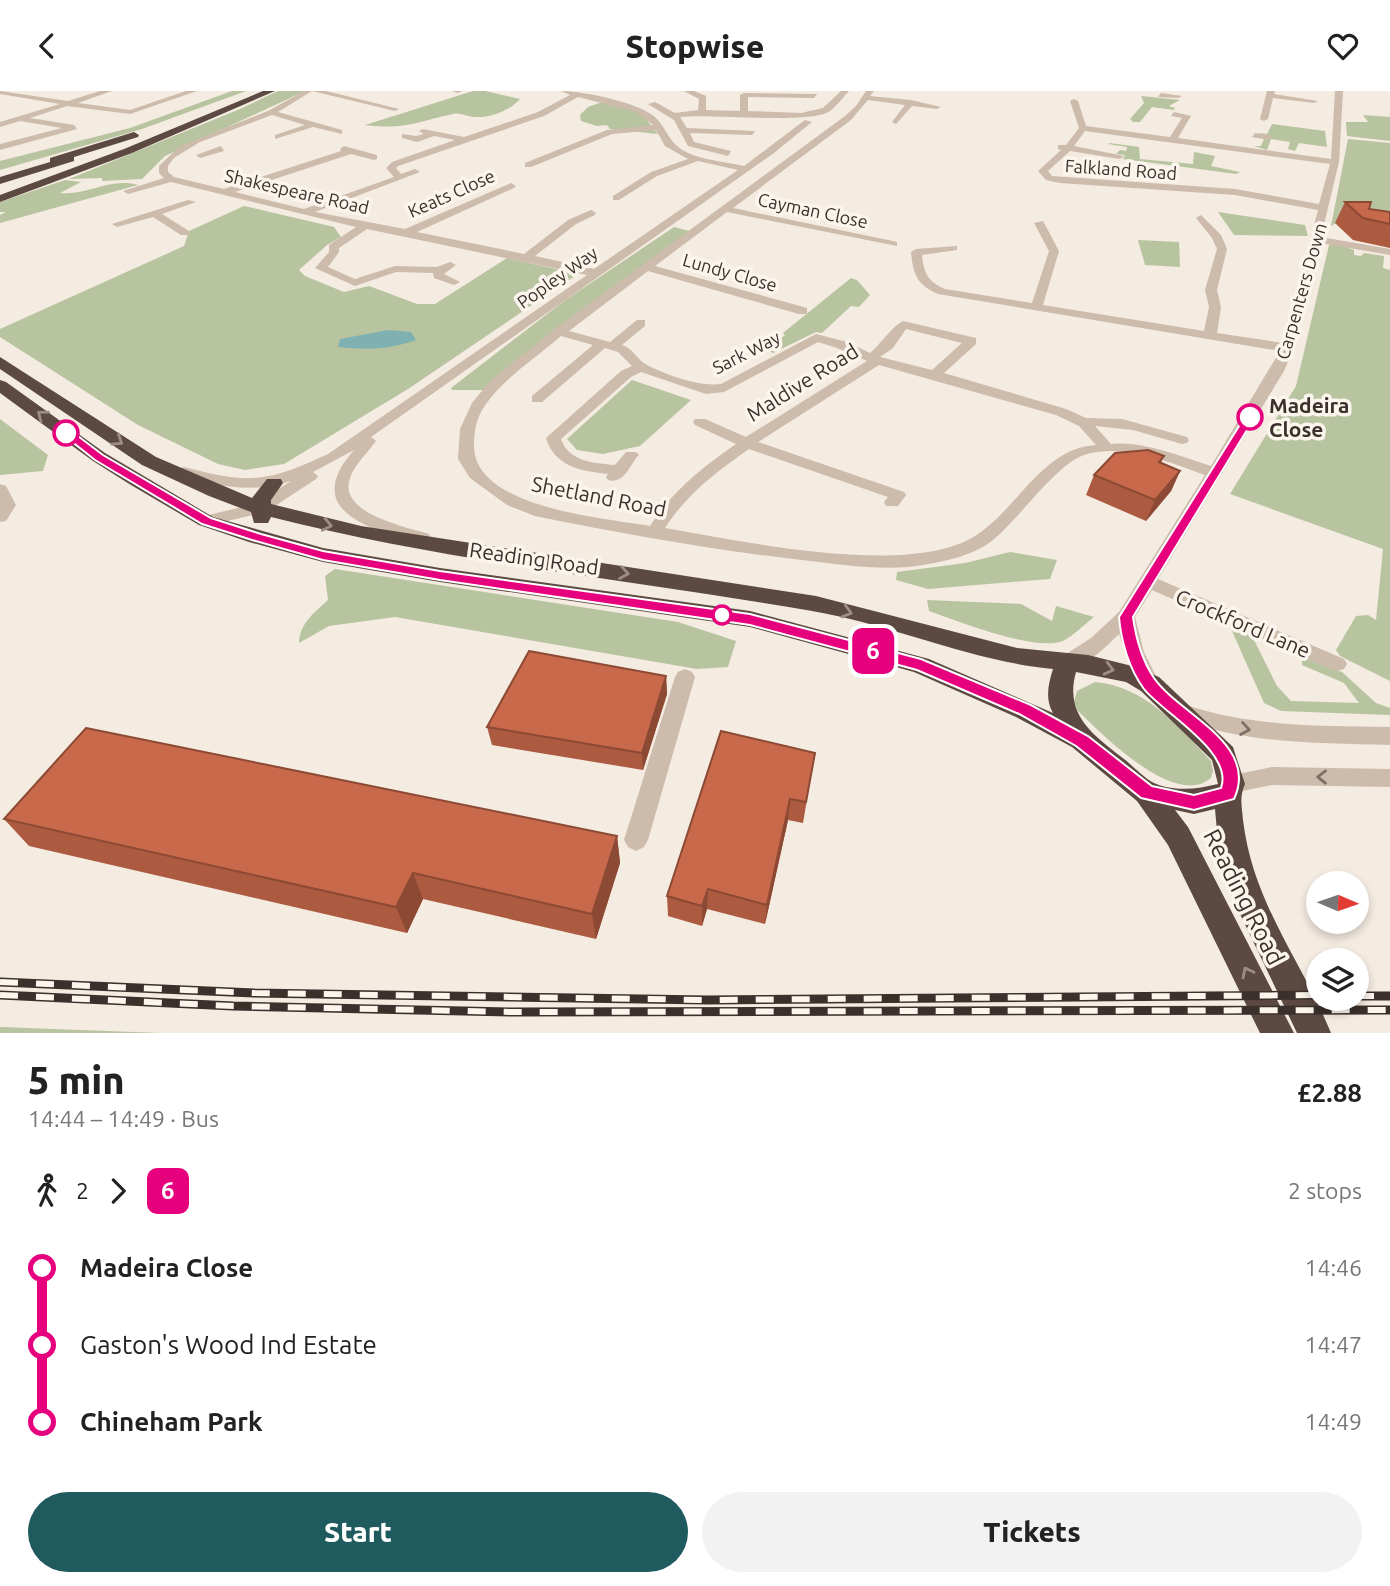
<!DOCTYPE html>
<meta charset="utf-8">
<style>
:root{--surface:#fff;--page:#f2f2f2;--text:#222;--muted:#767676;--accent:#1f5a5e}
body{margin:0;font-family:Ubuntu,sans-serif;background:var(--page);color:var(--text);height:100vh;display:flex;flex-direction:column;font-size:26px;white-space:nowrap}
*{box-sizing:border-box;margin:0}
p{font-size:23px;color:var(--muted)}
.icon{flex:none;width:38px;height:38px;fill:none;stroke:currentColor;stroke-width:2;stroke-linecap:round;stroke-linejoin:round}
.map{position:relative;height:942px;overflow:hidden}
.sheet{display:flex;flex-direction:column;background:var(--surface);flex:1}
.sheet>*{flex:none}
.badge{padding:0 14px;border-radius:10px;font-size:24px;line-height:46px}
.needle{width:46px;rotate:92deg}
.controls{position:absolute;left:1306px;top:780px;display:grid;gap:14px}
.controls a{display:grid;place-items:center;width:63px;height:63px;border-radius:50%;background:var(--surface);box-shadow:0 4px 10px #0003;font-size:35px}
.map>.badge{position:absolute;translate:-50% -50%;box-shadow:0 0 0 4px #fff}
.legs{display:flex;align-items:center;gap:10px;height:77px;padding:0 28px;font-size:23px}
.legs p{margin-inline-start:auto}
.headline{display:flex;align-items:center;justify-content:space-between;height:119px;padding:0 28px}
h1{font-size:38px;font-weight:800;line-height:52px}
.action{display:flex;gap:14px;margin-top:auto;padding:14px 28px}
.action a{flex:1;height:80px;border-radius:42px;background:var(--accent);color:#fff;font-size:28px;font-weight:800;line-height:80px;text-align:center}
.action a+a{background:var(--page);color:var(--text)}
ul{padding:0 28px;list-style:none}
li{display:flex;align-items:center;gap:24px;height:77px;font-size:26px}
li i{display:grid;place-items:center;width:10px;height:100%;margin:0 9px;background:currentColor}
li i::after{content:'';width:18px;height:18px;margin:-9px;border:5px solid;border-radius:50%;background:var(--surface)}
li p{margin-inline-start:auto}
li:first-child i{background:linear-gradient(#0000 50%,currentColor 0)}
li:last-child i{background:linear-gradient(currentColor 50%,#0000 0)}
header{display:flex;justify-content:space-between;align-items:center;height:91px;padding:0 28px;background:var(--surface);font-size:32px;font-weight:800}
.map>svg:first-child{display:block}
</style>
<header><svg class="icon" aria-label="back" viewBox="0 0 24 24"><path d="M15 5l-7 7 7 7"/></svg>Stopwise<svg class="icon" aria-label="heart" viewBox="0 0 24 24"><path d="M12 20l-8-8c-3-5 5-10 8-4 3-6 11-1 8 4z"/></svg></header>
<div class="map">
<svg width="1390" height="942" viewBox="0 0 1390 942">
<rect width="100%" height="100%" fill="#f4ebe1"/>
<g fill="#b8c4a0">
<polygon points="232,0 246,0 142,38 0,79 0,70 130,37"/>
<polygon points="278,0 305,0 165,65 142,88 102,90 102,87 69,88 240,18"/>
<path d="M473 0H485L520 8C511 19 490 27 475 26 467 26 460 21 453 23 416 31 404 39 365 34Z"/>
<polygon points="1141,5 1180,9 1169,15 1175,17 1174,19 1152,16 1140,31 1133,31 1130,28 1144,12"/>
<polygon points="605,10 641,22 658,43 610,38 607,34 597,35 581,30 580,24 588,16"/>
<polygon points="1363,24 1390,26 1390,50 1347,45 1346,31 1368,31"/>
<polygon points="1272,33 1325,40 1327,56 1299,52 1295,60 1288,58 1290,51 1271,48 1267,59 1254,55 1261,55 1264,48 1260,42 1267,43"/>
<polygon points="1348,48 1390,52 1390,126 1340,130 1331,135"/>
<polygon points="1110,52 1139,56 1140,68 1193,73 1194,61 1215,65 1211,75 1240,81 1236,83 1123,68 1125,64 1116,63 1120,59 1126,60 1127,56 1108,53"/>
<path d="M65 89 81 91 60 102C87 105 110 86 138 94L0 132V124L6 121H0V111Z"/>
<polygon points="244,115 334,136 341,146 327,154 299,179 305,185 344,201 369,195 417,213 435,213 507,167 578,183 408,298 284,373 245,379 218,373 138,334 0,246 0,238 184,155 189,140"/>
<polygon points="1218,121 1305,134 1308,145 1234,144"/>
<polygon points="674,136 693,141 489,299 452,299 451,297 564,210"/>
<polygon points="1138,149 1179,151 1180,176 1145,174"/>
<polygon points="1337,153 1354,159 1354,164 1361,165 1364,162 1384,165 1383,177 1390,179 1390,590 1340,565 1336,559 1356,525 1368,524 1376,529 1383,458 1230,403 1296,295 1329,154"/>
<polygon points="851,187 857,189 870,204 859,216 851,215 822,242 816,241 773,262 767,259 785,244 783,242"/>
<polygon points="632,289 691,309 640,355 603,363 577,359 567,348"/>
<polygon points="0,328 48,364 43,380 0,384"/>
<polygon points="1010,461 1057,469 1050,488 928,498 896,489 897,481 965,472"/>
<path d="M335 478 678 531 736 550 728 576 697 578 395 526 329 535 299 552C299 533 315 521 328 509L325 485Z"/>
<path d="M927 509 1021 513 1052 530 1056 515 1094 526C1085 533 1073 545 1063 550 1035 561 958 530 929 520Z"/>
<polygon points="1232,540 1251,543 1277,595 1291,610 1359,612 1344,592 1302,574 1302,566 1342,581 1376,612 1390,617 1390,624 1281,620 1264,612"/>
<path d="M1095 591C1146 596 1177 634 1211 670L1213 680 1211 687C1175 718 1102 643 1078 620L1074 611 1077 600Z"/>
<polygon points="0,936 161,942 0,942"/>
</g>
<path fill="#7fb0b2" d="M388 239 411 241 416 249C388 259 367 259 338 256L340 248Z"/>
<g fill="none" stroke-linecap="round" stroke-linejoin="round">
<g fill="#cdbbac" fill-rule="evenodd">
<polygon points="0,0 68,10 100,0 112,0 78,12 130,19 186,0 197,0 130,23 67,15 30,27 74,34 77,38 0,59 0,53 62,37 20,30 0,36 0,31 60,13 0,3"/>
<path d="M304 0H326L399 18 395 20 312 0 278 21 342 39V43L313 36 275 48V44L305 34 272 24 200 51 174 67 168 75V81L174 86 224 98 341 60 340 58 344 55 377 64V68L374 69 351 63 235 101 304 118 394 86 386 77 392 71 455 49 434 45 417 51 402 47V43L416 45 424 43 419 40 423 38 464 46 538 21 570 4 561 0C583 0 644 12 658 29 668 41 670 53 686 61 702 69 726 71 744 75L805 29 812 31 774 62 371 346 376 350C367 363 352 375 349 391 342 423 406 436 429 443L431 447 429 451 423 453C373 439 299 421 354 359L313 381 318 385 316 388 266 421 206 435 198 430 200 426 255 413 291 390C252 403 217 395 178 384L176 381 178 378 184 376C249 393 266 392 328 363L587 184 367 138 339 157V161L328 176 355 188 395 175 437 176 450 171 456 174 444 183 460 191 454 194 434 187 433 182 396 181 355 195 315 177 329 161V154L356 136 171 91 128 103 123 100 164 87 159 82V75L180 55 268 20ZM578 6 636 21 653 34 607 39 525 72V76H531L612 43 656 39 665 55 688 68 651 81 613 105V109H619L657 85 698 70 738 79 594 178 535 165 576 133 595 124 596 122 591 119 568 129 524 163 417 141 514 97 516 95 511 92 405 138 315 121 420 81 415 78 401 83 396 77 398 75 544 25Z"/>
<polygon points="452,0 462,0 458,2"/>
<path d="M684 0H694L706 5V19L740 20V4L744 2 817 3 814 7 748 6V20L801 22 823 17 841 0H849C843 6 837 15 830 20 809 34 713 22 680 26L687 37 755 40 752 44 690 42 694 51 731 60 728 65 688 55 674 29 648 13 655 11 675 22 698 19 699 8Z"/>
<path d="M866 0H874L870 5 911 9 941 16 937 18 912 15 896 33 892 31 905 14 868 9 851 29 733 117 893 150 897 151V155L727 121 655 175 807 217V223H799L648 180 569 240 610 251 637 229H645V235L622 254C633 257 637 269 647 274 667 284 699 296 721 293L816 243 847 251 870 262C881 253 891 236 903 230L976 247V253L944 282 1066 318 1086 327 1122 328 1187 346 1189 349 1187 352 1182 353 1133 339 1095 335 1111 353C1145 350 1178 365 1211 375L1280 260 938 203C917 194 913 183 911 161L916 158 957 155V159L922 164C924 182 927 190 945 198L1032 212 1049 160 1034 132 1043 130 1059 160 1043 214 1204 240 1209 216 1205 199 1217 158 1212 147 1196 127 1201 124 1221 144 1227 158 1217 199 1221 216 1217 242 1283 252 1318 119 1235 104 1060 92 1046 89 1038 80 1061 59 1058 58V54H1066L1079 37 1070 10 1074 8 1078 10 1086 35 1170 46 1182 27 1171 25 1174 21 1191 25 1178 47 1331 68 1335 0H1343L1339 71 1321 146 1390 158V164L1320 152 1294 257 1284 280 1158 488 1344 568 1347 573 1344 578 1337 580 1330 578 1152 499 1135 526 1144 561 1160 593 1157 598 1150 601 1143 598 1128 569 1119 543C1106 556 1079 583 1060 577L1057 572 1060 567 1091 547 1119 521 1205 384C1168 371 1127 353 1087 363 1056 371 1017 432 989 452 968 467 933 473 908 476 874 479 836 473 802 469 713 459 623 443 535 425L507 414 470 387 458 368 460 338 472 312 490 290 555 238 845 25 856 15ZM1085 40 1330 73 1319 113 1235 98 1052 85 1048 80 1070 60 1120 68 1124 65 1074 55ZM906 238 962 252 932 279 880 266 893 257ZM561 245 593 254 532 305V311H542L605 257 618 261 632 275 621 280 546 347C555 376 581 380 608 383L606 386 608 389C623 393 629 377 636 367L639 364 636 361H626L615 374C594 372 569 371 561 348L631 286 641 281 706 303 724 301 818 251 837 257 867 270 746 346 705 328H695L693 331 695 334 736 353C703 376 672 400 650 435 604 427 473 417 474 354 474 339 477 325 486 313 505 286 536 267 561 245ZM879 274 1056 324 1079 335 1096 354C1042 357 1017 419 975 445 908 487 742 450 665 437 686 404 717 380 749 358L888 406 884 411 886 415H898L906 404 904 401 758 351Z"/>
<polygon points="1267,0 1275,0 1274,3 1318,10 1314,12 1273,7 1268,28 1264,30 1260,28"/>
<polygon points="1161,2 1182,5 1178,7 1158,6"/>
<polygon points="1255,42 1271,44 1272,46 1268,49 1252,46"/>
<polygon points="221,55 224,60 200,67 196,64"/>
<polygon points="188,109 196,111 162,123 189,140 189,144 181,144 153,126 117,136 112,133"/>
<polygon points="0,393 6,395 16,414 6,430 0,431"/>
<polygon points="685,578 692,581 695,586 648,749 644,756 636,760 628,756 624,749 675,586 678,581"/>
<path d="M1186 614C1253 636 1320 635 1390 636V654C1317 652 1248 653 1179 628L1176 622 1179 616Z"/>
<polygon points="1272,676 1390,678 1390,696 1272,694 1232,702 1224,700 1221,693 1224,686"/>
</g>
<g fill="#5c4a42" fill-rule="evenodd">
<polygon points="263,0 275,0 132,62 0,111 0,104 124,58"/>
<polygon points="134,41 139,44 138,46 74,66 74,70 0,93 0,86 50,71 50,67"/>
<path d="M0 266 156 366 252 407 267 388H281L283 392 271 409V413L361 435 816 505 1017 557 1088 564 1132 575 1159 586 1233 656 1245 693C1239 706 1242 716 1243 729 1253 812 1300 867 1331 942H1297L1230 802 1219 763 1215 718 1194 723 1175 719 1188 736 1294 942H1260L1168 754 1137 710 1072 656 1016 626 914 581 750 536 440 491 323 471 249 451 199 434 131 394 93 370 0 302V289L6 291 105 362 213 426 323 457 440 477 750 520 929 568 1053 622C1045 608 1048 594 1053 578 970 570 894 534 812 520 632 489 449 471 271 426L268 432H254L251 421 209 405 142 374 0 278ZM1076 581 1126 591 1141 600 1212 669 1218 693C1198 698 1174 701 1154 692 1144 687 1133 675 1124 668 1093 644 1064 624 1076 581Z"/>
</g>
<defs>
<g id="rail">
<polyline points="0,891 254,902 708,909 1318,904"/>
<polyline points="0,904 233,915 513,921 1390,919"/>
<polyline points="1356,905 1390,905"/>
</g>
</defs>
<use href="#rail" stroke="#3b302b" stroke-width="9"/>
<use href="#rail" stroke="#fbf5ee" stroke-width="6" stroke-dasharray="18" stroke-linecap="butt"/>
</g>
<g fill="#ac5a40">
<polygon points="1345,111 1369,118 1390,121 1390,157 1353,149 1335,132"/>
<polygon points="1164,365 1161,372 1180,380 1171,400 1146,430 1086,404 1094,384"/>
<polygon points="666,585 667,603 643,679 492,654 487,636"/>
<polygon points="815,662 803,732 788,729 765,833 707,818 702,835 668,825 667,805"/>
<polygon points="4,728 617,745 620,772 596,848 423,808 407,842 29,755"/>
</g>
<g fill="#8c4a34">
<polygon points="1180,380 1171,400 1146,430 1155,409"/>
<polygon points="666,585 667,603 643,679 642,662"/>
<polygon points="790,708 788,729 765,833 767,814"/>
<polygon points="617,745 620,772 596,848 592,823"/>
<polygon points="413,782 423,808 407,842 396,816"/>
<polygon points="708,798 707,818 702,835 702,815"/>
</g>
<g fill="#c8694b" stroke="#8c4a34" stroke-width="2">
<polygon points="1345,111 1371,111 1369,118 1390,121 1390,133 1363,127"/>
<polygon points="1148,359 1164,365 1159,371 1180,380 1155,409 1094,384 1115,362"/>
<polygon points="529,560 666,585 642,662 487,636"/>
<polygon points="86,637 617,745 592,823 413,782 396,816 4,728"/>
<polygon points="721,640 815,662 806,711 790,708 767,814 708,798 702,815 667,805"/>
</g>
<defs><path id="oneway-chevron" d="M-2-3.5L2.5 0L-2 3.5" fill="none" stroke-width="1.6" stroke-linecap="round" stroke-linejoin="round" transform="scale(1.75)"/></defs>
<g stroke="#9c8e87">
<use href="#oneway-chevron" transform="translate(42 324) rotate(-143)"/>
<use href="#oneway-chevron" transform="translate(118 350) rotate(34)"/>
<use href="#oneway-chevron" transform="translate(327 434) rotate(13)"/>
<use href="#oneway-chevron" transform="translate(624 482) rotate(9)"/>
<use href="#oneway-chevron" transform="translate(847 521) rotate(16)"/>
<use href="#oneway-chevron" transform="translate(1109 578) rotate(14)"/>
<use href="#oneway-chevron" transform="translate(1247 881) rotate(-117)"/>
</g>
<g stroke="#7d6f65">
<use href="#oneway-chevron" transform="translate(1245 638) rotate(9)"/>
<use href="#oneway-chevron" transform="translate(1322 686) rotate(-179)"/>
</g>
<path fill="#e6007e" stroke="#fff" stroke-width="2" d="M1246 324 1255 326 1133 526C1136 548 1142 569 1154 587 1179 623 1260 653 1234 708L1194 719 1141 707 1076 655 1019 623 917 579 750 534 440 489 323 469 252 449 202 433 95 369 61 342 70 339 103 364 211 427 261 443 323 460 440 480 750 523 921 568 1031 614 1088 645 1152 695 1194 704 1221 697C1234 661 1163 622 1144 598 1129 578 1121 550 1119 526Z"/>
<g fill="#fff" stroke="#e6007e" stroke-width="3.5">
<circle cx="1250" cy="326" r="12"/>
<circle cx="66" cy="342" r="12"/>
<circle cx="722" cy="524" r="9"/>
</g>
<g text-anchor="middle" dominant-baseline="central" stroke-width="7" stroke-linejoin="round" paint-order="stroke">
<g font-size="18" fill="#3b302b" stroke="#fbf5ee">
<text transform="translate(1121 78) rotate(4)">Falkland Road</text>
<text transform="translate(297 100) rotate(13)">Shakespeare Road</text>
<text transform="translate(451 102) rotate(-24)">Keats Close</text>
<text transform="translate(813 119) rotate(12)">Cayman Close</text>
<text transform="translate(730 181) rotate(16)">Lundy Close</text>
<text transform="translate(557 186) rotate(-35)">Popley Way</text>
<text transform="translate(1301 200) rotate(-74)">Carpenters Down</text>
<text transform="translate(746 261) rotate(-27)">Sark Way</text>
</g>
<g font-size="21" fill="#3b302b" stroke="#fbf5ee">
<text transform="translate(802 291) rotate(-32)">Maldive Road</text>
<text transform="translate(599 405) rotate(11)">Shetland Road</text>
<text transform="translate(534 467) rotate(8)">Reading Road</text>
<text transform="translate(1243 532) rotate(23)">Crockford Lane</text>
</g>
<g font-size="21" font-weight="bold" fill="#3b302b" stroke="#fbf5ee" text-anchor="start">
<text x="1269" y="314">Madeira<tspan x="1269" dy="24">Close</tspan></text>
</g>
<g font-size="24" fill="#3b302b" stroke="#fbf5ee">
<text transform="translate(1244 806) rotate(63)">Reading Road</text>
</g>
</g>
</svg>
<div class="controls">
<a><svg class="needle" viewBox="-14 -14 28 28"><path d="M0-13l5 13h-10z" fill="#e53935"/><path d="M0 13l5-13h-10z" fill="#767676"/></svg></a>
<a><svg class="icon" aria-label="layers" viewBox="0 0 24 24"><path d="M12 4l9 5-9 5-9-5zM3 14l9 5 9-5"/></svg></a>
</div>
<b class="badge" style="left:873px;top:560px;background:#e6007e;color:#fff">6</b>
</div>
<section class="sheet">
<div class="headline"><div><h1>5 min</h1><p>14:44 – 14:49 · Bus</p></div><b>£2.88</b></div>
<div class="legs"><svg class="icon" aria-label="walk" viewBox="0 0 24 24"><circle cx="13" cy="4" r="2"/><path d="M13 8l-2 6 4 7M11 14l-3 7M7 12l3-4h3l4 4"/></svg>2<svg class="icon" aria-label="forward" viewBox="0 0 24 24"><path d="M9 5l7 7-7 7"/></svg><b class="badge" style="background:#e6007e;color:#fff">6</b><p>2 stops</p></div>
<ul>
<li><i style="color:#e6007e"></i><b>Madeira Close</b><p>14:46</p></li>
<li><i style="color:#e6007e"></i><span>Gaston's Wood Ind Estate</span><p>14:47</p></li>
<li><i style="color:#e6007e"></i><b>Chineham Park</b><p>14:49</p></li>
</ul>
<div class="action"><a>Start</a><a>Tickets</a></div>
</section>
